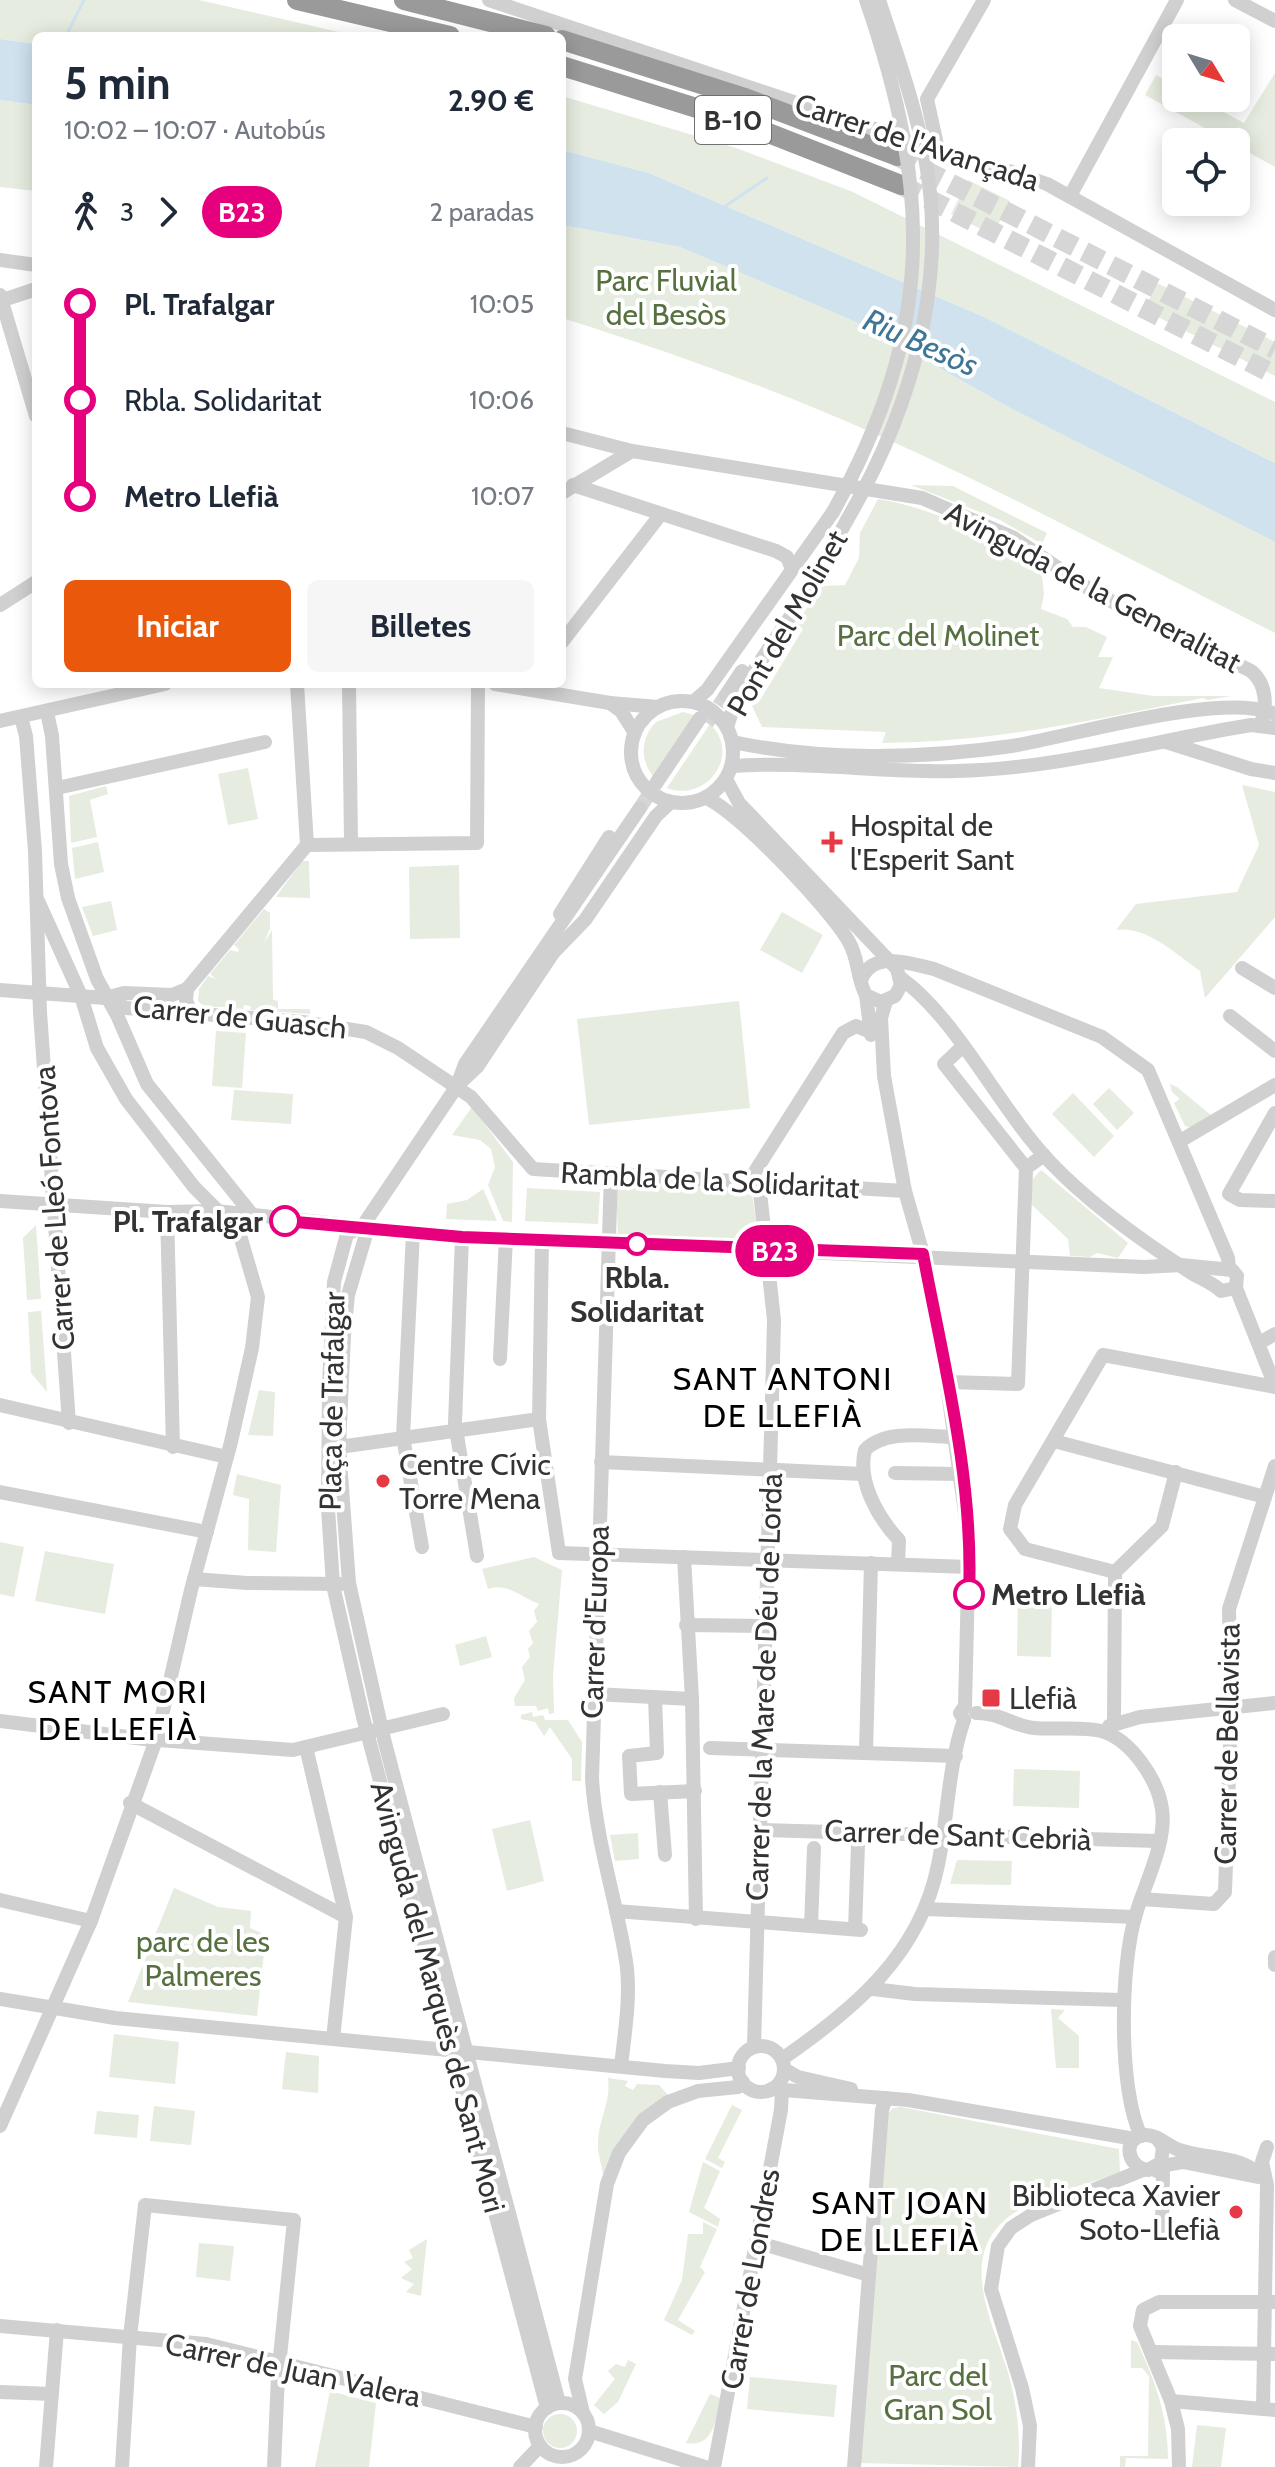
<!DOCTYPE html>
<html lang="es">
<meta charset="utf-8">
<style>
:root{--surface:#fff;--page:#f6f6f7;--text:#1f2937;--muted:#747a83;--accent:#ea580c}
body{margin:0;font-family:Cabin,sans-serif;background:var(--page);color:var(--text);height:100vh;display:flex;flex-direction:column;font-size:30px;white-space:nowrap}
*{box-sizing:border-box;margin:0}
p{font-size:26px;color:var(--muted)}
.icon{flex:none;width:44px;height:44px;fill:none;stroke:currentColor;stroke-width:2;stroke-linecap:round;stroke-linejoin:round}
.map{position:relative;flex:1;overflow:hidden}
.drawer{position:absolute;left:32px;top:32px;width:534px;height:656px;display:flex;flex-direction:column;background:var(--surface);border-radius:12px;box-shadow:0 4px 20px #0003}
.drawer>*{flex:none}
.badge{padding:0 16px;border-radius:26px;font-size:28px;line-height:52px}
.needle{width:52px;rotate:128deg}
.controls{position:absolute;left:1162px;top:24px;display:grid;gap:16px}
.controls a{display:grid;place-items:center;width:88px;height:88px;border-radius:12px;background:var(--surface);box-shadow:0 4px 20px #0003;font-size:40px}
.map>.badge{position:absolute;translate:-50% -50%;box-shadow:0 0 0 4px #fff}
.legs{display:flex;align-items:center;gap:12px;height:88px;padding:0 32px;font-size:26px}
.legs p{margin-inline-start:auto}
.overview{display:flex;align-items:center;justify-content:space-between;height:136px;padding:0 32px}
h1{font-size:44px;font-weight:700;line-height:60px}
.cta{display:flex;gap:16px;margin-top:auto;padding:16px 32px}
.cta a{flex:1;height:92px;border-radius:12px;background:var(--accent);color:#fff;font-size:32px;font-weight:700;line-height:92px;text-align:center}
.cta a+a{background:var(--page);color:var(--text)}
ul{padding:0 32px;list-style:none}
li{display:flex;align-items:center;gap:28px;height:96px;font-size:30px}
li i{display:grid;place-items:center;width:12px;height:100%;margin:0 10px;background:currentColor}
li i::after{content:'';width:20px;height:20px;margin:-10px;border:6px solid;border-radius:50%;background:var(--surface)}
li p{margin-inline-start:auto}
li:first-child i{background:linear-gradient(#0000 50%,currentColor 0)}
li:last-child i{background:linear-gradient(currentColor 50%,#0000 0)}
.map>svg:first-child{display:block}
</style>
<div class="map">
<svg width="1275" height="2467" viewBox="0 0 1275 2467">
<rect width="100%" height="100%" fill="#fff"/>
<g fill="#e6ecdf">
<polygon points="0,0 199,0 356,36 36,36 36,44 0,39"/>
<polygon points="1275,73 1275,167 1145,95 1156,75 1176,86 1176,98 1198,98 1244,123"/>
<polygon points="562,96 736,148 853,192 1275,402 1275,463 984,317 649,173 562,150"/>
<polygon points="0,100 36,105 36,191 0,187"/>
<polygon points="968,180 1010,201 993,235 951,214"/>
<path d="M562 225 680 247 863 325 1012 409 1275 542V633C1126 558 978 476 824 412 738 376 651 346 562 318Z"/>
<polygon points="1157,283 1275,342 1275,376 1144,310"/>
<polygon points="911,485 953,486 1047,533 1042,544 1000,520"/>
<path d="M878 499C934 508 993 538 1041 568L1044 594 1041 609 1067 619 1073 627H1086L1107 637 1098 657H1113L1099 688 1153 696H1231L1208 700 1203 698C1092 720 997 742 882 743L886 732 762 727 752 706 759 702 803 629 796 624 822 586 845 585 859 558 860 533Z"/>
<path d="M683 712 694 715 656 780C640 762 639 740 656 722Z"/>
<path d="M710 724C742 755 706 803 667 788Z"/>
<polygon points="248,768 258,819 228,825 218,774"/>
<path d="M1242 785 1275 792V917L1205 998 1200 971C1175 954 1148 926 1116 930L1136 904 1237 892 1259 845Z"/>
<polygon points="106,786 108,794 90,800 97,837 71,843 69,796"/>
<polygon points="98,842 104,872 75,879 72,848"/>
<polygon points="302,861 309,861 310,898 276,897"/>
<polygon points="459,865 460,938 410,939 409,867"/>
<polygon points="111,901 117,930 93,936 82,907"/>
<polygon points="264,909 270,913 270,928 264,943 272,930 273,1000 278,1001 278,1009 310,1009 310,1014 250,1010 251,1006 244,1005 243,1009 204,1006 198,1001 199,989 208,976 216,979 210,974 230,950 238,952 239,949 234,945"/>
<polygon points="782,912 823,935 802,973 760,950"/>
<polygon points="739,1001 750,1108 589,1125 577,1019"/>
<polygon points="216,1031 246,1033 242,1088 212,1086"/>
<polygon points="1170,1084 1177,1087 1212,1116 1192,1128 1185,1126 1174,1103 1180,1099 1172,1092"/>
<polygon points="1109,1088 1134,1113 1117,1130 1093,1104"/>
<polygon points="234,1090 293,1094 291,1124 231,1120"/>
<polygon points="1073,1093 1114,1136 1094,1157 1052,1114"/>
<polygon points="472,1107 513,1162 512,1222 503,1221 488,1185 495,1167 491,1149 480,1140 452,1135"/>
<polygon points="1041,1170 1128,1243 1118,1258 1097,1253 1090,1257 1070,1256 1068,1239 1031,1204 1032,1180"/>
<polygon points="621,1180 751,1187 759,1241 755,1244 736,1244 735,1241 618,1238 616,1186"/>
<polygon points="527,1188 600,1192 598,1224 525,1221"/>
<polygon points="483,1189 497,1221 446,1219 447,1204 467,1200"/>
<polygon points="36,1225 41,1299 27,1300 23,1238"/>
<polygon points="41,1311 47,1392 31,1373 28,1312"/>
<polygon points="259,1390 275,1392 273,1436 248,1435"/>
<polygon points="237,1474 281,1485 276,1552 248,1550 249,1499 233,1495"/>
<polygon points="0,1542 24,1547 14,1597 0,1594"/>
<polygon points="45,1551 114,1564 105,1614 35,1601"/>
<path d="M534 1557 562 1570 553 1676 554 1713 549 1714 548 1708 538 1711 536 1706H515L514 1698 525 1680 522 1667 530 1657 528 1649 533 1643 529 1631 537 1622 534 1611 539 1604C521 1597 507 1582 488 1589L482 1569Z"/>
<polygon points="1018,1592 1052,1592 1051,1657 1017,1656"/>
<polygon points="486,1636 492,1657 460,1666 455,1645"/>
<polygon points="532,1712 533,1717 543,1715 545,1720 568,1720 582,1742 581,1781 572,1781 572,1759 550,1727 544,1736 535,1722 521,1719 521,1715"/>
<polygon points="1014,1769 1080,1771 1079,1808 1013,1806"/>
<polygon points="530,1820 544,1881 507,1891 492,1829"/>
<polygon points="638,1833 639,1859 615,1861 610,1835"/>
<polygon points="957,1860 1012,1861 1011,1885 950,1884"/>
<polygon points="174,1888 218,1907 251,1911 250,1928 266,1935 257,2016 128,2002"/>
<polygon points="1051,2009 1065,2010 1058,2018 1079,2036 1079,2068 1056,2068"/>
<polygon points="114,2034 179,2042 175,2084 109,2077"/>
<polygon points="286,2052 319,2056 318,2093 282,2089"/>
<path d="M608 2078 628 2081 625 2086 633 2090 637 2084 659 2085 670 2097 603 2175C602 2164 597 2153 598 2143 599 2116 611 2105 608 2078Z"/>
<polygon points="732,2105 742,2110 718,2158 725,2162 722,2168 705,2159"/>
<polygon points="154,2106 195,2111 191,2145 150,2141"/>
<path d="M901 2107 1119 2149 1120 2172C1086 2186 1045 2192 1014 2213 953 2254 994 2323 1009 2376 1017 2406 1021 2436 1018 2467L860 2463 887 2114 893 2108Z"/>
<polygon points="97,2111 139,2115 137,2138 94,2134"/>
<polygon points="703,2162 720,2171 704,2208 720,2219 718,2227 689,2212"/>
<polygon points="703,2222 717,2229 700,2267 705,2272 678,2320 695,2331 692,2335 664,2320 682,2280 688,2234 703,2234"/>
<polygon points="427,2239 421,2296 406,2292 414,2284 401,2278 412,2269 404,2262 413,2258 409,2250"/>
<polygon points="199,2243 234,2246 230,2281 196,2277"/>
<path d="M1131 2340 1137 2342C1155 2380 1168 2416 1168 2459L1126 2458 1125 2467H1120V2456H1148L1149 2376 1142 2368H1131Z"/>
<polygon points="628,2360 636,2364 618,2402 604,2414 594,2405 615,2379 608,2371 616,2364 625,2367"/>
<polygon points="750,2377 837,2385 834,2417 747,2409"/>
<polygon points="330,2391 376,2403 369,2467 315,2467"/>
<path d="M710 2394 720 2398C716 2419 714 2448 686 2443Z"/>
<circle cx="560" cy="2431" r="17"/>
<polygon points="1197,2425 1226,2428 1221,2467 1192,2467"/>
</g>
<g fill="#cfe2ee">
<polygon points="0,39 36,44 36,105 0,100"/>
<polygon points="562,150 649,173 984,317 1275,463 1275,542 1012,409 863,325 680,247 562,225"/>
</g>
<g fill="none" stroke-linecap="round" stroke-linejoin="round">
<g stroke="#cfe2ee" stroke-width="3">
<polyline points="66,36 84,0"/>
<polyline points="724,207 767,178"/>
</g>
<g stroke="#d6d6d6" stroke-width="14" stroke-dasharray="14 7" stroke-linecap="butt">
<polyline points="707,723 726,695"/>
<polyline points="640,808 657,782"/>
</g>
<g stroke="#d6d6d6" stroke-width="20" stroke-dasharray="20 10" stroke-linecap="butt">
<polyline points="897,156 1275,349"/>
<polyline points="901,185 1275,375"/>
</g>
<g stroke="#d0d0d0" stroke-width="14">
<polyline points="489,0 883,132 958,162 1013,172 1047,184 1275,310"/>
<polyline points="1235,0 1275,21"/>
<polyline points="939,154 927,99 984,0"/>
<polyline points="1070,196 1177,0"/>
<polyline points="0,260 36,265"/>
<polyline points="0,295 36,416"/>
<polyline points="0,301 36,289"/>
<path d="M562 433 632 451 922 498 1014 538 1095 593 1251 671C1268 685 1267 708 1260 726"/>
<polyline points="573,485 776,551 787,557 792,569"/>
<polyline points="562,493 632,451"/>
<polyline points="0,605 36,582"/>
<polyline points="562,642 661,514"/>
<polyline points="349,684 351,843"/>
<polyline points="495,684 610,703 658,707"/>
<polyline points="726,695 742,671"/>
<circle cx="682" cy="752" r="51"/>
<polyline points="693,702 707,690 833,512"/>
<polyline points="610,703 621,711 635,733"/>
<polyline points="47,712 52,736 61,864 68,898 97,979 117,1015 147,1084 254,1217"/>
<polyline points="21,717 26,736 35,851 40,1012 69,1423"/>
<polyline points="0,721 165,684"/>
<polyline points="727,727 737,696 811,586 847,520"/>
<path d="M733 742C821 761 922 759 1012 746 1073 736 1222 691 1275 714"/>
<polyline points="1166,742 1251,769 1275,773"/>
<path d="M732 766C807 761 882 773 957 771 1056 769 1153 741 1251 725L1275 728"/>
<polyline points="657,782 700,718"/>
<polyline points="57,788 265,742"/>
<path d="M706 798C738 811 831 910 849 942 859 959 857 980 866 995L881 1002 895 996 901 985 897 969 739 803 726 779"/>
<polyline points="307,845 477,843 478,684"/>
<polyline points="560,914 609,837"/>
<polyline points="554,952 585,920 656,816 671,802"/>
<polyline points="1242,968 1275,988"/>
<path d="M862 978C874 950 912 964 934 969L1102 1037 1148 1070 1228 1258 1229 1269"/>
<path d="M902 979C958 1020 1000 1110 1051 1163 1091 1205 1142 1241 1190 1272 1201 1279 1213 1283 1221 1291L1236 1288"/>
<polyline points="0,990 105,998 124,993 172,995 187,989"/>
<polyline points="866,995 871,1035"/>
<polyline points="105,998 126,1008 303,1022 366,1032 398,1048 471,1097 533,1169 905,1191"/>
<polyline points="886,1001 881,1018 884,1076 905,1191 923,1254 945,1371 969,1541 965,1706 960,1713 964,1720"/>
<polyline points="191,1012 186,1001 187,989 307,845 297,684"/>
<polyline points="1230,1016 1275,1051"/>
<polyline points="962,1047 944,1064 1026,1168"/>
<polyline points="460,1083 477,1067 559,944"/>
<polyline points="1275,1113 1229,1194 1240,1200 1275,1201"/>
<polyline points="1180,1141 1275,1085"/>
<path d="M611 1174 592 1779C596 1839 615 1896 625 1955 632 1991 625 2030 621 2066"/>
<polyline points="749,1181 843,1033 856,1026 871,1032"/>
<polyline points="0,1201 167,1212 216,1211 462,1237 1144,1267 1181,1265 1232,1270 1237,1276 1236,1288"/>
<polyline points="167,1212 173,1447"/>
<polyline points="362,1227 347,1234 334,1282 329,1385 328,1508 333,1585 363,1717 547,2408"/>
<polyline points="362,1227 365,1238 348,1295 344,1336 339,1447 349,1583 384,1739 559,2403"/>
<polyline points="362,1227 457,1086 465,1064 640,808"/>
<polyline points="413,1233 403,1437 422,1547"/>
<polyline points="462,1237 455,1423 477,1556"/>
<polyline points="542,1239 539,1419 559,1553 970,1567"/>
<polyline points="1236,1288 1275,1386"/>
<polyline points="1259,1343 1275,1334"/>
<polyline points="500,1359 506,1238"/>
<polyline points="947,1382 1018,1384 1026,1168 1044,1155"/>
<polyline points="0,1405 227,1457"/>
<polyline points="1054,1441 1265,1497"/>
<polyline points="339,1447 539,1419"/>
<polyline points="601,1462 863,1474"/>
<polyline points="895,1473 961,1474"/>
<polyline points="0,1492 207,1532"/>
<polyline points="684,1557 692,1699 696,1919"/>
<path d="M898 1564 899 1540C878 1518 857 1481 865 1450 886 1428 929 1437 956 1437"/>
<polyline points="1115,1572 1025,1549 1010,1529 1015,1505 1103,1355 1275,1387"/>
<polyline points="194,1579 247,1583 341,1584"/>
<polyline points="686,1625 764,1626"/>
<polyline points="594,1694 692,1699"/>
<polyline points="655,1697 657,1753 629,1756 631,1794 695,1791"/>
<path d="M976 1713C997 1712 1014 1726 1034 1728 1055 1730 1081 1726 1101 1731 1131 1739 1158 1780 1162 1809 1167 1842 1145 1883 1136 1914 1120 1965 1118 2089 1141 2136"/>
<polyline points="0,1721 144,1739 293,1750 443,1714"/>
<polyline points="1114,1722 1115,1572 1162,1526 1176,1472"/>
<polyline points="1109,1726 1140,1717 1275,1703"/>
<polyline points="306,1747 346,1917 333,2039"/>
<polyline points="710,1748 956,1756"/>
<polyline points="866,1752 871,1563"/>
<polyline points="660,1792 665,1855"/>
<polyline points="130,1803 346,1917"/>
<polyline points="758,1830 1158,1841"/>
<polyline points="1141,1899 1214,1904 1225,1892 1231,1717 1229,1609 1275,1466"/>
<polyline points="0,1900 91,1921"/>
<polyline points="925,1909 1135,1917"/>
<polyline points="616,1911 861,1930"/>
<polyline points="811,1926 814,1848"/>
<polyline points="855,1929 858,1845"/>
<polyline points="1275,1957 1275,1965"/>
<polyline points="873,1989 915,1994 1123,2000"/>
<polyline points="0,1999 115,2018 665,2071 699,2073 739,2068"/>
<circle cx="761" cy="2069" r="23"/>
<polyline points="754,2047 773,1360 774,1320 759,1183"/>
<path d="M782 2059C853 2010 920 1955 938 1865 948 1817 948 1766 964 1720"/>
<polyline points="784,2069 798,2077 851,2089"/>
<polyline points="771,2089 908,2100 1135,2139"/>
<polyline points="0,2126 91,1921 157,1737 191,1590 231,1442 252,1348 258,1297 239,1232 194,1187 126,1099 97,1048 81,996 38,901"/>
<path d="M1157 2138 1163 2147 1161 2163 1148 2170C1127 2168 1121 2137 1145 2135 1156 2134 1168 2146 1179 2150 1209 2160 1242 2154 1265 2179"/>
<polyline points="1157,2167 1183,2162 1258,2177"/>
<polyline points="1153,2169 1163,2174 1162,2226"/>
<polyline points="756,2242 869,2275"/>
<polyline points="0,2326 206,2344 536,2427"/>
<polyline points="1153,2352 1275,2354"/>
<polyline points="0,2392 52,2394"/>
<polyline points="1171,2401 1275,2410"/>
<circle cx="562" cy="2430" r="27"/>
<polyline points="1263,2409 1267,2185 1262,2162 1267,2147"/>
<polyline points="583,2413 575,2379 607,2184 619,2153 643,2120 668,2102 698,2091 738,2087 743,2082"/>
<polyline points="589,2431 705,2467"/>
<polyline points="46,2467 57,2330"/>
<polyline points="122,2467 130,2337 145,2205 294,2220 278,2376 274,2467"/>
<polyline points="520,2467 540,2446"/>
<polyline points="714,2467 781,2110 782,2090"/>
<polyline points="854,2467 882,2110 886,2098"/>
<polyline points="1028,2467 1030,2426 1022,2388 991,2289 998,2246 1011,2228 1031,2215 1143,2170"/>
<polyline points="1179,2467 1178,2429 1171,2401 1140,2326 1143,2310 1159,2302 1275,2302"/>
</g>
<g stroke="#9a9a9a" stroke-width="20">
<polyline points="297,0 450,36"/>
<polyline points="404,0 546,36"/>
<polyline points="562,40 745,98 897,156"/>
<polyline points="562,66 738,121 901,185"/>
</g>
<g stroke="#d0d0d0" stroke-width="14">
<path d="M833 512C934 330 933 195 866 0"/>
<path d="M847 520C910 412 949 283 925 158 915 104 896 52 879 0"/>
</g>
</g>
<g fill="none" stroke-linecap="round" stroke-linejoin="round">
<defs>
<path id="line-1" d="M285 1221 462 1237 923 1254C944 1365 974 1481 969 1594"/>
</defs>
<use href="#line-1" stroke="#fff" stroke-width="18"/>
<use href="#line-1" stroke="#e6007e" stroke-width="12"/>
</g>
<g fill="#e63946" stroke="#fff" stroke-width="3">
<path d="M828 830h8v8h8v8h-8v8h-8v-8h-8v-8h8z"/>
<circle cx="383" cy="1481" r="8"/>
<rect x="981" y="1688" width="20" height="20" rx="4"/>
<circle cx="1236" cy="2212" r="8"/>
</g>
<g fill="#fff" stroke="#e6007e" stroke-width="4">
<circle cx="285" cy="1221" r="14"/>
<circle cx="637" cy="1244" r="10"/>
<circle cx="969" cy="1594" r="14"/>
</g>
<g text-anchor="middle" dominant-baseline="central" stroke-width="8" stroke-linejoin="round" paint-order="stroke">
<rect fill="#fff" stroke="#707070" stroke-width="2" x="695" y="96" width="76" height="48" rx="6"/>
<g font-size="28" font-weight="bold" fill="#333">
<text x="733" y="120">B-10</text>
</g>
<g font-size="30" fill="#333" stroke="#fff">
<text transform="translate(917 142) rotate(18)">Carrer de l'Avançada</text>
<text transform="translate(1093 587) rotate(28)">Avinguda de la Generalitat</text>
<text transform="translate(787 623) rotate(-60)">Pont del Molinet</text>
<text transform="translate(240 1017) rotate(6)">Carrer de Guasch</text>
<text transform="translate(710 1180) rotate(3)">Rambla de la Solidaritat</text>
<text transform="translate(54 1208) rotate(-94)">Carrer de Lleó Fontova</text>
<text transform="translate(332 1401) rotate(-89)">Plaça de Trafalgar</text>
<text transform="translate(595 1622) rotate(-88)">Carrer d'Europa</text>
<text transform="translate(764 1687) rotate(-88)">Carrer de la Mare de Déu de Lorda</text>
<text transform="translate(1227 1744) rotate(-89)">Carrer de Bellavista</text>
<text transform="translate(958 1835) rotate(2)">Carrer de Sant Cebrià</text>
<text transform="translate(438 1997) rotate(75)">Avinguda del Marquès de Sant Mori</text>
<text transform="translate(750 2279) rotate(-80)">Carrer de Londres</text>
<text transform="translate(293 2370) rotate(12)">Carrer de Juan Valera</text>
</g>
<g font-size="30" fill="#56703f" stroke="#fff">
<text x="666" y="280">Parc Fluvial<tspan x="666" dy="34">del Besòs</tspan></text>
<text x="938" y="635">Parc del Molinet</text>
<text x="203" y="1941">parc de les<tspan x="203" dy="34">Palmeres</tspan></text>
<text x="938" y="2375">Parc del<tspan x="938" dy="34">Gran Sol</tspan></text>
</g>
<g font-size="30" fill="#333" stroke="#fff" text-anchor="start">
<text x="850" y="825">Hospital de<tspan x="850" dy="34">l'Esperit Sant</tspan></text>
<text x="399" y="1464">Centre Cívic<tspan x="399" dy="34">Torre Mena</tspan></text>
<text x="1009" y="1698">Llefià</text>
<text x="1220" y="2195" text-anchor="end">Biblioteca Xavier<tspan x="1220" dy="34">Soto-Llefià</tspan></text>
</g>
<g font-size="30" font-weight="bold" fill="#333" stroke="#fff" text-anchor="end">
<text x="263" y="1221">Pl. Trafalgar</text>
<text x="637" y="1277" text-anchor="middle">Rbla.<tspan x="637" dy="34">Solidaritat</tspan></text>
<text x="991" y="1594" text-anchor="start">Metro Llefià</text>
</g>
<g font-size="32" font-style="italic" fill="#3f7597" stroke="#fff">
<text transform="translate(921 342) rotate(24)">Riu Besòs</text>
</g>
<g font-size="32" letter-spacing="2" fill="#000" stroke="#fff">
<text x="783" y="1378">SANT ANTONI<tspan x="783" dy="37">DE LLEFIÀ</tspan></text>
<text x="118" y="1691">SANT MORI<tspan x="118" dy="37">DE LLEFIÀ</tspan></text>
<text x="900" y="2202">SANT JOAN<tspan x="900" dy="37">DE LLEFIÀ</tspan></text>
</g>
</g>
</svg>
<div class="controls">
<a><svg class="needle" viewBox="-14 -14 28 28"><path d="M0-13l5 13h-10z" fill="#e53935"/><path d="M0 13l5-13h-10z" fill="#747a83"/></svg></a>
<a><svg class="icon" aria-label="locate" viewBox="0 0 24 24"><circle cx="12" cy="12" r="6"/><path d="M12 2v4M12 18v4M2 12h4M18 12h4"/></svg></a>
</div>
<b class="badge" style="left:775px;top:1251px;background:#e6007e;color:#fff">B23</b>
<section class="drawer">
<div class="overview"><div><h1>5 min</h1><p>10:02 – 10:07 · Autobús</p></div><b>2.90 €</b></div>
<div class="legs"><svg class="icon" aria-label="walk" viewBox="0 0 24 24"><circle cx="13" cy="4" r="2"/><path d="M13 8l-2 6 4 7M11 14l-3 7M7 12l3-4h3l4 4"/></svg>3<svg class="icon" aria-label="forward" viewBox="0 0 24 24"><path d="M9 5l7 7-7 7"/></svg><b class="badge" style="background:#e6007e;color:#fff">B23</b><p>2 paradas</p></div>
<ul>
<li><i style="color:#e6007e"></i><b>Pl. Trafalgar</b><p>10:05</p></li>
<li><i style="color:#e6007e"></i><span>Rbla. Solidaritat</span><p>10:06</p></li>
<li><i style="color:#e6007e"></i><b>Metro Llefià</b><p>10:07</p></li>
</ul>
<div class="cta"><a>Iniciar</a><a>Billetes</a></div>
</section>
</div>
